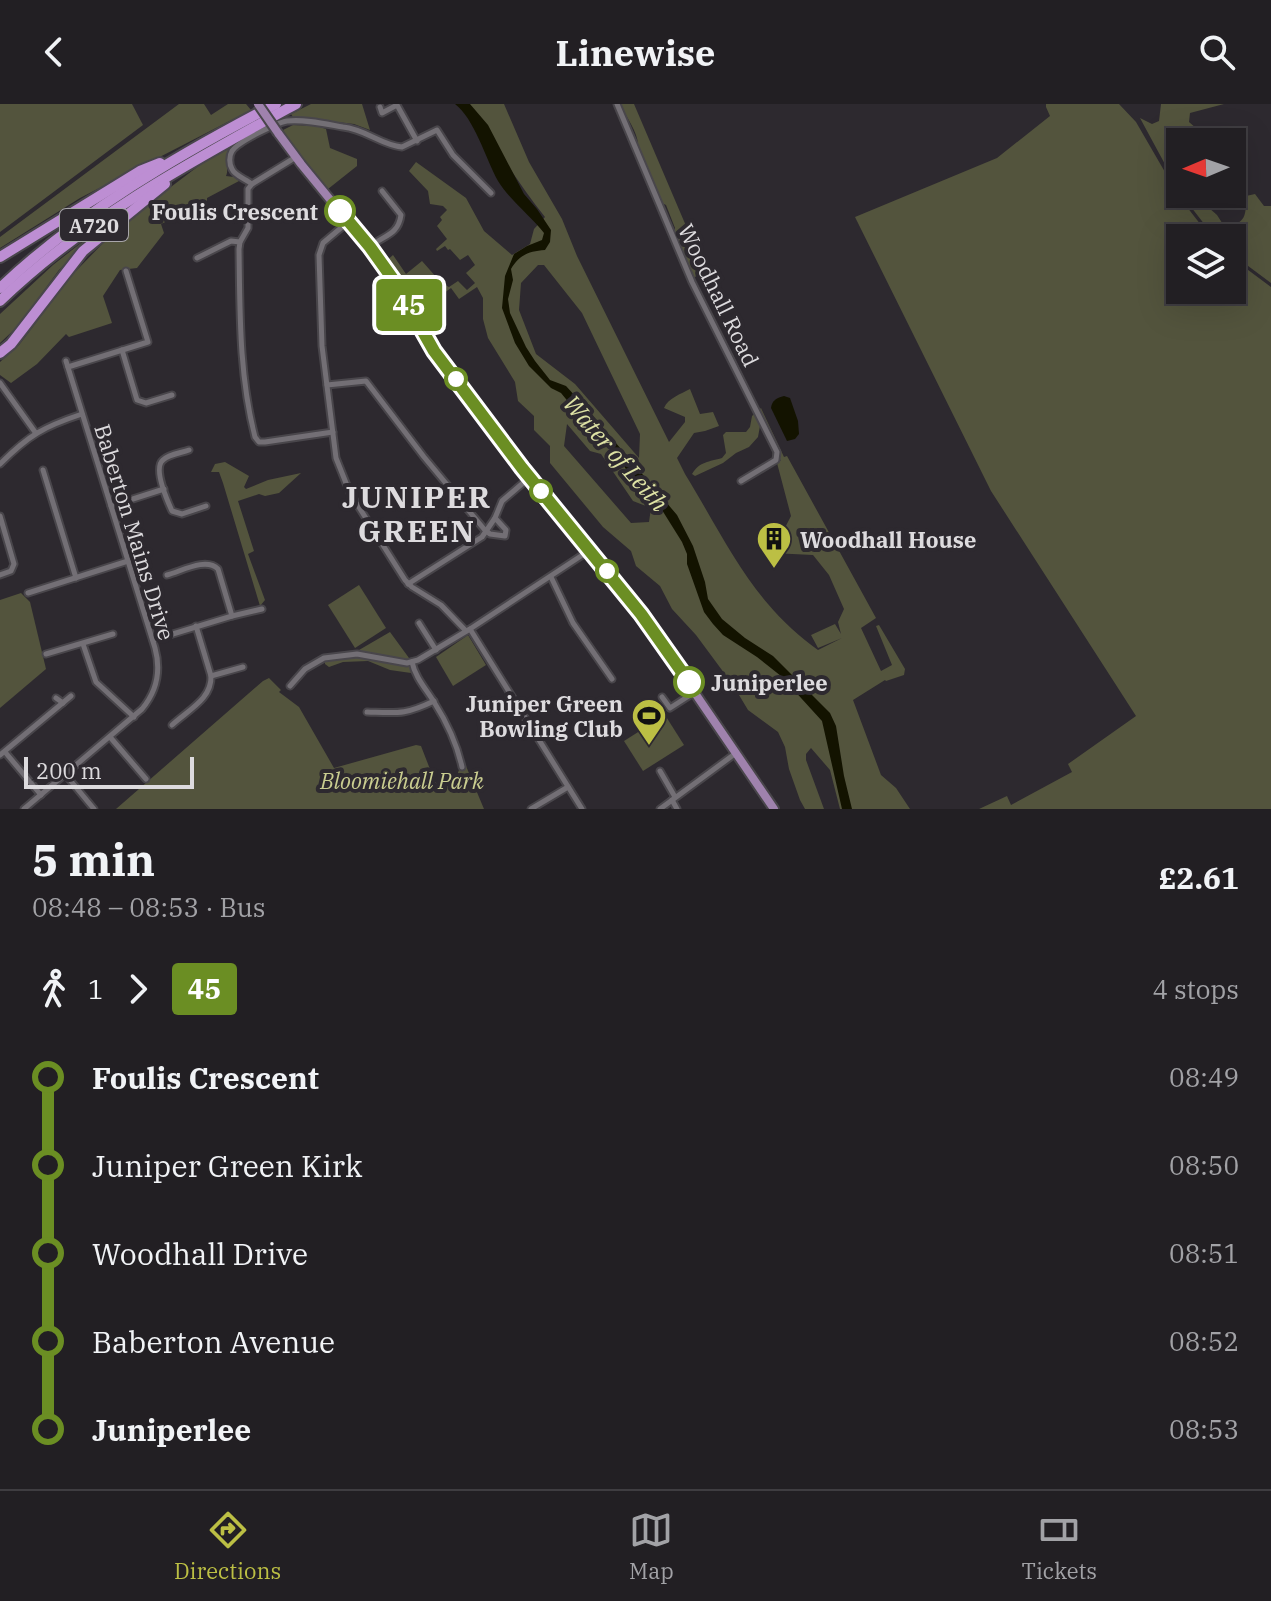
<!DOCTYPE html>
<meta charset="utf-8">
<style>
:root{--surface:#221f23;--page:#2a272b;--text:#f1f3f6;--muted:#a2a2a6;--line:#3f3d41;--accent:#bcbf44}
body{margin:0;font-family:"IBM Plex Serif",serif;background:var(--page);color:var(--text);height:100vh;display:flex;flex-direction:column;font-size:30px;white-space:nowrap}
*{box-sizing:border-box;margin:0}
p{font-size:26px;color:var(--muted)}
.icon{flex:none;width:44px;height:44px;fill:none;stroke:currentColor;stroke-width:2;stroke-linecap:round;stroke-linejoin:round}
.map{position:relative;height:705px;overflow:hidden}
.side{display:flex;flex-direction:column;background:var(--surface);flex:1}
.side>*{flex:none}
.badge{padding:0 16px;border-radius:6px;font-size:28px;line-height:52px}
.needle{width:52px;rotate:268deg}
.tools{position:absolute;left:1166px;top:24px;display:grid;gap:16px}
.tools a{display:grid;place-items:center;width:80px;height:80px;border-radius:0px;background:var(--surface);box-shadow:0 8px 32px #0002,0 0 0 2px var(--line);font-size:40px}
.scale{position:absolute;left:24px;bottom:20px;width:170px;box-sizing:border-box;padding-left:8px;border:4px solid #dddbde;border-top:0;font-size:22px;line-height:28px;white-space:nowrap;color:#dddbde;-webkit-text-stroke:6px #2d292f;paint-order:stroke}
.map>.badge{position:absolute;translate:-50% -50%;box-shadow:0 0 0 4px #fff}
.legs{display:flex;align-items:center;gap:12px;height:88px;padding:0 32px;font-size:26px}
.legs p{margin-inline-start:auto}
.summary{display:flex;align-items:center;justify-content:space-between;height:136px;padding:0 32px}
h1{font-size:44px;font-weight:700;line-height:60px}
ul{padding:0 32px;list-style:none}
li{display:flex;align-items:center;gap:28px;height:88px;font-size:30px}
li i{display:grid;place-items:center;width:12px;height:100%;margin:0 10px;background:currentColor}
li i::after{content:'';width:20px;height:20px;margin:-10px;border:6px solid;border-radius:50%;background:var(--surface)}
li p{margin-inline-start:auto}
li:first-child i{background:linear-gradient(#0000 50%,currentColor 0)}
li:last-child i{background:linear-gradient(currentColor 50%,#0000 0)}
header{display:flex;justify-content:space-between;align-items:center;height:104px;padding:0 32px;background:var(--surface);font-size:36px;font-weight:700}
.tabs{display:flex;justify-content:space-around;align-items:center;height:112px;border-top:2px solid var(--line);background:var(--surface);font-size:22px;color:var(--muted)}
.tabs a{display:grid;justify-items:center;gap:4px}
.tabs .current{color:var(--accent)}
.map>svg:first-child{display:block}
</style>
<header><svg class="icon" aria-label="back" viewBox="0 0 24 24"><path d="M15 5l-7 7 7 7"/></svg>Linewise<svg class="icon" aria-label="search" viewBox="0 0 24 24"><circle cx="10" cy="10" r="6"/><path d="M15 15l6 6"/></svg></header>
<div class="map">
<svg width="1271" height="705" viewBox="0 0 1271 705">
<rect width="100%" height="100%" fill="#2d292f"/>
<g fill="#53543d" fill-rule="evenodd">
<polygon points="0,0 132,0 143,21 0,128"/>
<polygon points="179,0 204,0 211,11 228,0 246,0 251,6 80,94 0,144 0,133"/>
<polygon points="311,0 362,0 370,26 354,20 293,13 291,10"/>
<path d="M466 0H504L529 58 562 115 577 152 669 338 685 318V313L664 304C668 294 681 290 690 285L700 310 713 308 719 322 705 327 694 329 677 354 685 370C711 412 736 463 768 500 782 517 800 533 818 546L842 534 818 544 811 531 835 520 841 530 838 518 844 505 829 471 813 451 772 449 791 412 777 359 781 356 773 353 771 336 760 322 758 333 749 343 736 349 723 359 695 372 692 370C700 357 709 358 722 354L726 349 723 331 726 328H746L750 323 752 312 761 304 784 353 787 352 876 514 861 524 881 567 892 561 876 522 879 521 905 565 904 571 886 577 885 576 853 596 881 671 896 684 910 705H840L830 666 811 644 806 650V656L824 705H805L800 696 789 665 785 643 778 628 748 606 733 581 696 531 672 505 660 482 636 462 631 447 603 423 550 359V342L534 326V312L518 297 515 278 488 234 483 215V194L477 183 459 195 451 184 418 208 417 206 426 195 429 197 435 190 445 185 443 180 449 183 458 177 467 186 475 179 466 169 475 161 468 151 460 156 450 145 448 146 445 142 437 147 436 145 447 135 437 122 442 116 440 113 447 106 443 102 430 100 428 87 409 67 416 58 466 94 484 127 512 151 530 140 534 125 545 113C516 77 493 37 466 0ZM538 161H544L582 209 640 330 639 354 575 280 536 250 519 206 521 179ZM567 320 590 347 601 350 633 397 651 404 649 418 631 419 564 342Z"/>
<path d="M620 0H634L698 150 696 164 699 172 694 173 674 128 675 124 666 101 662 99 638 41C638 28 626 13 620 0Z"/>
<polygon points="1046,0 1119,0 1136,18 1180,94 1211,134 1180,134 1180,186 1232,186 1232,154 1271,183 1271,705 979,705 1007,692 1011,701 1072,668 1068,660 1136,612 991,387 855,113 997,54 1050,12 1046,3"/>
<polygon points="1161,0 1224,0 1190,9 1189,18 1197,25 1202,38 1180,38 1180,88 1140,14 1152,20 1159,17"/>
<polygon points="293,21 317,22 326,25 330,44 357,55 357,62 328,85 298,50 283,26"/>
<path d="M231 41C222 57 230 62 226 72L234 73 239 77 207 94V99L161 120 164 129 137 164 120 166 103 192 112 219 69 233 66 230 37 260 11 279 0 271V258L19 241 73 170 110 132 155 95 213 51Z"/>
<path d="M1181 90H1199L1200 96 1217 111 1226 125C1246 117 1246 113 1246 92L1255 90 1264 102H1271V179L1232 150V134H1215Z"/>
<polygon points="114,113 116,115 59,166 17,223 0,239 0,210 53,161"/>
<polygon points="393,151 406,170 422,157 437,174 437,179 424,188 415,202 410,204 384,159"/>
<polygon points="225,358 249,372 244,383 246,385 268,376 301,369 279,389 265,392 259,390 238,397 254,447 248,450 265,496 260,502 223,379 219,368 211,368 215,360"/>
<polygon points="359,481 386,524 355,544 328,501"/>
<polygon points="21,489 30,498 46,565 0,604 0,496"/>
<polygon points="390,528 409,554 411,569 390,566 368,557 343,558 329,563 325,560 325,553 359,546"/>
<polygon points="468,531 486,561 453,582 436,553"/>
<polygon points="269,574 281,586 279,588 299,603 334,664 416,641 421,642 435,678 442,683 455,677 460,663 466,662 484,705 116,705 263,577"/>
<polygon points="665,611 684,641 643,667 624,637"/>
</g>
<g fill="#131300">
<path d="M455 0H470L488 21 524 90 537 105 551 126 550 138 545 146C529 147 519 151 511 165L513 176 508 195 510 209 526 243 535 257 550 276 566 282 587 305 677 411 693 442 705 478 708 495 722 515 745 534 773 552 830 609 836 622 844 672 852 705H842L822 617 781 572 757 553 723 531 713 520 704 508 687 460V450L682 438 662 406 636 374 625 364 622 355 588 322 561 289 551 284 529 262 515 239 502 204 505 172 514 150 527 142 542 136 544 129C531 112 508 94 498 77 486 55 474 14 455 0Z"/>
<path d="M784 292 790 294 798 317 799 330 795 335 787 337 771 304C772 296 777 294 784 292Z"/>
</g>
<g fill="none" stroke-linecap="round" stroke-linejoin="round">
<defs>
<g id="street">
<polyline points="617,0 692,178 777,348 776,356 741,377"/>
<polyline points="380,3 382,9 397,1 417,37"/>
<path d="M296 53 252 80 248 85V124L240 138 239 145C240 208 239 271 255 333L259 338H265L333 328"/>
<path d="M252 80C246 75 235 72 232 65 229 60 229 52 232 47 238 38 276 19 287 17 305 15 326 20 343 23 365 25 381 41 402 43L437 26 453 51 491 89"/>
<polyline points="348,118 323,139 319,151 322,242 336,354 350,389 405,476 412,483 441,501 466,527"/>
<path d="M370 143C383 131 398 132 401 111L382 87"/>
<polyline points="197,154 231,137 240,138"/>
<polyline points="122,246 137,296 146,299 172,291"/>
<polyline points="68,263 148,238 126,167"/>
<polyline points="0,279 35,328"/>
<polyline points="327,281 366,277 424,353 484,425 490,430 505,432 506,426 495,414"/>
<path d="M189 346C181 349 169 350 163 356 153 364 167 396 172 407L182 410 206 402"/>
<path d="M0 360C29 331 43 323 82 310"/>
<polyline points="43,366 76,474"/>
<polyline points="111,402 164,385"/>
<polyline points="0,412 14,460 11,467 0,471"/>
<path d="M167 471C182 467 206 453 218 465L232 512"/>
<polyline points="551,473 573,519 612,575"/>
<polyline points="408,480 482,433 495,414 502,397 530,373"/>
<polyline points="28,489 128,457"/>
<polyline points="419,519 436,546"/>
<polyline points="470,525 582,705"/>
<polyline points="153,536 232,512 262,505"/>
<polyline points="83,540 96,578 134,613"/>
<polyline points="46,550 113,530"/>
<path d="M412 558C415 573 426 585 434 598 446 617 457 640 462 663"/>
<polyline points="211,572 243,563"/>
<polyline points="290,582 305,565 324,554 357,550 407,559 418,556 470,525 590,446"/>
<polyline points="662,593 670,604 695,588"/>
<polyline points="56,594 63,599"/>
<path d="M367 608C398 609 405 611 434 597"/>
<path d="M172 621C188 606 212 595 211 572L196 522"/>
<polyline points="110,633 146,675"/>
<polyline points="5,648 41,691"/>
<polyline points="0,651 71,592"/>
<polyline points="660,667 675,693"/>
<polyline points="65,670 94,705"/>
<polyline points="672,696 677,705"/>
<path d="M24 705 142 605C157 587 161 566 155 544L66 257"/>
<polyline points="531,705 568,683"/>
<polyline points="660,705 736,649"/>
</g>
<polyline id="primary" points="278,29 301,60 382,159 402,190 434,247 512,351 641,510 774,705"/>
<g id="highway">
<polyline points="0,153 140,67 160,59"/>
<path d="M0 184C80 108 178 51 276 0"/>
<path d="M0 197C86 114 192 57 296 0"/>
<polyline points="0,249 11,240 83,147 165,80"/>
</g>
</defs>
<use href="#street" stroke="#49464b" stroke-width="9"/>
<use href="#primary" stroke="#49464b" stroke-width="12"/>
<use href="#highway" stroke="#49464b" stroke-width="14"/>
<use href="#street" stroke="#736f75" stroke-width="5"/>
<use href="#primary" stroke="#9f82ad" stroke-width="8"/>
<use href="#highway" stroke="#bd8ed3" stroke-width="10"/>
<defs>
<polyline id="primary-bridge" points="258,0 278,29"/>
</defs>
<use href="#primary-bridge" stroke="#49464b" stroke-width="12" stroke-linecap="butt"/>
<use href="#primary-bridge" stroke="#9f82ad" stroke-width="8"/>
</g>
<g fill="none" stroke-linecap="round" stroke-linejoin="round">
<defs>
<polyline id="line-1" points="340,107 370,143 395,178 434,247 522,364 641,510 689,578"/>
</defs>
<use href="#line-1" stroke="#fff" stroke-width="18"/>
<use href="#line-1" stroke="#6b8e23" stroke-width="12"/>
</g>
<defs>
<symbol id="building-pin" viewBox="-11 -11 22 30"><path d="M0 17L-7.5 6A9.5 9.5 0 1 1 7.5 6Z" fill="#bcbf44" stroke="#2d292f"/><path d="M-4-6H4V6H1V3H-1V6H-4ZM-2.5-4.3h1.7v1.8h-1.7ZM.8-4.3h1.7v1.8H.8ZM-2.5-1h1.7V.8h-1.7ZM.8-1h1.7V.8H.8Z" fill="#111"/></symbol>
<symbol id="stadium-pin" viewBox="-11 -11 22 30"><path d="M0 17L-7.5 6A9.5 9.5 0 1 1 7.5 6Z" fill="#bcbf44" stroke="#2d292f"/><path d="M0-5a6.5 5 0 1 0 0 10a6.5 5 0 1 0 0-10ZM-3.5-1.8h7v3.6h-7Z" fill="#111"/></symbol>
</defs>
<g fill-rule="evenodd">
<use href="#building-pin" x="754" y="415" width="40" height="54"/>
<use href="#stadium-pin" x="629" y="592" width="40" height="54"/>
</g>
<g fill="#fff" stroke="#6b8e23" stroke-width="4">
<circle cx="340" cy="107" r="14"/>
<circle cx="456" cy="275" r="10"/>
<circle cx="541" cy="387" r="10"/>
<circle cx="607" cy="467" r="10"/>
<circle cx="689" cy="578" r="14"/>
</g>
<g text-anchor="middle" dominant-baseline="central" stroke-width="8" stroke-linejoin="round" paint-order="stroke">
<rect fill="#2d292f" stroke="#a8a6aa" stroke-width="2" x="60" y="105" width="68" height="32" rx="6"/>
<g font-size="20" font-weight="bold" fill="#dddbde">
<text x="94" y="121">A720</text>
</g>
<g font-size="22" font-weight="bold" fill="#dddbde" stroke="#2d292f" text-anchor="end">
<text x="318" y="107">Foulis Crescent</text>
<text x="711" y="578" text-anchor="start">Juniperlee</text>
</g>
<g font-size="22" fill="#dddbde" stroke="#2d292f">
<text transform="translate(719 191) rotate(64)">Woodhall Road</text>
<text transform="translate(135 428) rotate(73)">Baberton Mains Drive</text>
</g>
<g font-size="22" font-weight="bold" fill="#dddbde" stroke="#2d292f" text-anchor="start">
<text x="800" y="435">Woodhall House</text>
<text x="623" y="599" text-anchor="end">Juniper Green<tspan x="623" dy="25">Bowling Club</tspan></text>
</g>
<g font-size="22" font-style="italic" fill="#c9cd90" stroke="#2d292f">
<text x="402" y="676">Bloomiehall Park</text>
</g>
<g font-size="24" font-style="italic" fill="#dee2a5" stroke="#2d292f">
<text transform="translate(616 349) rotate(49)">Water of Leith</text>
</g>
<g font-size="30" font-weight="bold" letter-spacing="2" fill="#dddbde" stroke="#2d292f">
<text x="417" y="392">JUNIPER<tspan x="417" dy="34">GREEN</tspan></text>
</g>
</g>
</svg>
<div class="tools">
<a><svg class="needle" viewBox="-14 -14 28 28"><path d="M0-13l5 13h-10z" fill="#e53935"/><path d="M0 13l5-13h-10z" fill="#a2a2a6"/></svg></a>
<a><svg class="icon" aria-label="layers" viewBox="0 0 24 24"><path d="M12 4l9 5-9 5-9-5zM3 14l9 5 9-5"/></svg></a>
</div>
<div class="scale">200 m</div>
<b class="badge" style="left:409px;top:201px;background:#6b8e23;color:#fff">45</b>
</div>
<section class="side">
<div class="summary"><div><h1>5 min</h1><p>08:48 – 08:53 · Bus</p></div><b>£2.61</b></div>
<div class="legs"><svg class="icon" aria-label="walk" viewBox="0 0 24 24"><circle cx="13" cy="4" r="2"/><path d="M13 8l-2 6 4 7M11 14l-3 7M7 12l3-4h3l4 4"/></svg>1<svg class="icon" aria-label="forward" viewBox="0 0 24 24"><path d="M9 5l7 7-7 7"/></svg><b class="badge" style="background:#6b8e23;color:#fff">45</b><p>4 stops</p></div>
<ul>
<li><i style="color:#6b8e23"></i><b>Foulis Crescent</b><p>08:49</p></li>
<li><i style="color:#6b8e23"></i><span>Juniper Green Kirk</span><p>08:50</p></li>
<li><i style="color:#6b8e23"></i><span>Woodhall Drive</span><p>08:51</p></li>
<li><i style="color:#6b8e23"></i><span>Baberton Avenue</span><p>08:52</p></li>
<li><i style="color:#6b8e23"></i><b>Juniperlee</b><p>08:53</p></li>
</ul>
</section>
<nav class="tabs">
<a class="current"><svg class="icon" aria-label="directions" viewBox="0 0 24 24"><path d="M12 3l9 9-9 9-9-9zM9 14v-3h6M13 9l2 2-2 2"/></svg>Directions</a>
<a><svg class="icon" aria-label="map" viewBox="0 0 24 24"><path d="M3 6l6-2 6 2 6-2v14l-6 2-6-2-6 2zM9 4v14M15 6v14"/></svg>Map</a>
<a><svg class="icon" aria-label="tickets" viewBox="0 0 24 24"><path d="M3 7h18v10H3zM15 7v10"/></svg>Tickets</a>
</nav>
